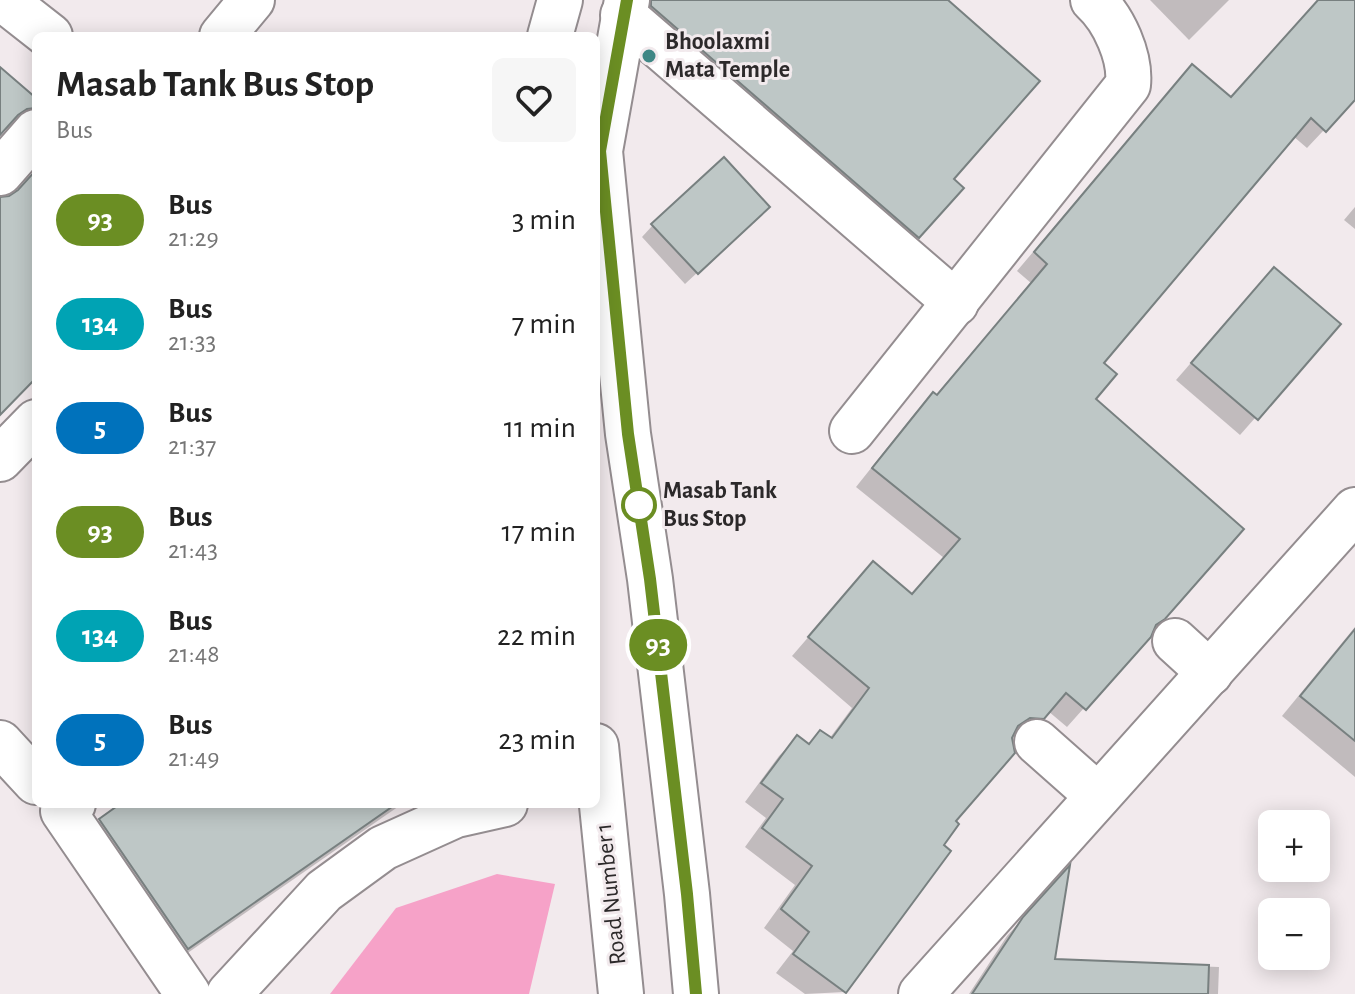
<!DOCTYPE html>
<meta charset="utf-8">
<style>
:root{--surface:#fff;--page:#f6f6f6;--text:#222;--muted:#767676}
body{margin:0;font-family:"Alegreya Sans",sans-serif;background:var(--page);color:var(--text);height:100vh;display:flex;flex-direction:column;font-size:30px;white-space:nowrap}
*{box-sizing:border-box;margin:0}
p{font-size:26px;color:var(--muted)}
.icon{flex:none;width:44px;height:44px;fill:none;stroke:currentColor;stroke-width:2;stroke-linecap:round;stroke-linejoin:round}
.map{position:relative;flex:1;overflow:hidden}
.drawer{position:absolute;left:32px;top:32px;width:568px;height:776px;display:flex;flex-direction:column;background:var(--surface);border-radius:12px;box-shadow:0 4px 20px #0003}
.drawer>*{flex:none}
.badge{padding:0 16px;border-radius:26px;font-size:28px;line-height:52px}
.tools{position:absolute;left:1258px;top:810px;display:grid;gap:16px}
.tools a{display:grid;place-items:center;width:72px;height:72px;border-radius:12px;background:var(--surface);box-shadow:0 4px 20px #0003;font-size:40px}
.map>.badge{position:absolute;translate:-50% -50%;box-shadow:0 0 0 4px #fff}
.round{display:grid;place-items:center;flex:none;width:84px;height:84px;border-radius:12px;background:var(--page)}
.summary{display:flex;align-items:center;justify-content:space-between;height:136px;padding:0 24px}
h1{font-size:38px;font-weight:700;line-height:60px}
ul{padding:0;list-style:none}
li{display:flex;align-items:center;gap:24px;height:104px;padding:0 24px}
li div{flex:1}
li b{display:block;font-size:30px}
li em{font-style:normal}
li .badge{min-width:88px;font-weight:700;text-align:center}
.map>svg:first-child{display:block}
</style>
<div class="map">
<svg width="1355" height="994" viewBox="0 0 1355 994">
<rect width="100%" height="100%" fill="#f2eaed"/>
<polygon fill="#f6a2c8" points="497,874 555,884 529,994 330,994 396,908"/>
<g fill="#0003">
<polygon points="644,0 945,0 951,180 918,237 899,255 633,25"/>
<polygon points="1150,0 1229,0 1189,40"/>
<polygon points="1319,0 1355,0 1355,97 1307,148 1293,136 1102,363 1093,399 1152,629 1149,635 1067,727 1048,711 1024,736 1011,736 953,822 941,846 949,851 845,992 805,994 776,973 793,951 764,928 795,885 745,847 766,818 745,802 779,756 797,738 807,745 820,732 829,739 852,708 792,656 856,582 911,596 944,558 856,487 915,413 933,395 935,396 1031,283 1017,271 1174,85 1192,67 1230,99"/>
<polygon points="0,70 36,100 12,128 0,132"/>
<polygon points="1355,207 1355,229 1344,220"/>
<polygon points="756,218 685,284 642,237 653,225"/>
<polygon points="1258,286 1338,324 1240,435 1176,380"/>
<polygon points="1355,627 1355,777 1282,716"/>
<polygon points="124,804 402,804 166,968 79,841 100,821"/>
<polygon points="1054,884 1053,961 1219,967 1218,994 969,994 1007,936"/>
</g>
<g fill="#bec7c6" stroke="#788080" stroke-width="2">
<polygon points="651,0 948,0 1040,81 954,179 964,188 919,238 651,6"/>
<polygon points="1318,0 1355,0 1355,100 1326,132 1311,118 1104,363 1117,374 1096,399 1244,529 1165,619 1156,625 1151,637 1086,710 1066,693 1044,719 1030,718 1018,726 1012,738 1015,753 956,821 959,824 944,845 951,851 846,993 793,954 809,932 781,909 812,866 762,828 783,799 761,783 797,735 809,744 820,730 832,738 869,688 808,637 873,561 912,594 960,539 872,468 933,392 937,395 1047,264 1034,252 1192,64 1231,97"/>
<polygon points="0,67 36,98 36,108 27,109 18,115 0,135"/>
<polygon points="724,157 770,207 698,274 651,224"/>
<polygon points="36,170 36,378 0,415 0,197 9,196 18,190"/>
<polygon points="1274,267 1341,324 1258,420 1191,363"/>
<polygon points="1355,629 1355,741 1300,696"/>
<polygon points="120,804 396,804 188,949 99,819"/>
<polygon points="1070,865 1055,959 1209,965 1208,994 972,994 1023,917"/>
</g>
<g fill="none" stroke-linecap="round" stroke-linejoin="round">
<defs>
<g id="minor">
<polyline points="4,0 50,36"/>
<polyline points="623,15 956,303"/>
<polyline points="222,36 252,0"/>
<polyline points="0,173 36,132"/>
<path d="M852 431 1128 85C1131 57 1114 19 1093 0"/>
<polyline points="0,459 36,422"/>
<polyline points="1175,641 1210,673"/>
<polyline points="1037,742 1098,796"/>
<polyline points="0,743 36,782"/>
<polyline points="73,804 63,811 188,994"/>
<polyline points="229,994 324,891 383,848 456,815 505,804"/>
<polyline points="921,994 1355,510"/>
</g>
<g id="major">
<polyline points="627,0 600,151 628,434 650,579 687,894 696,994"/>
<polyline points="550,36 560,0"/>
<polyline points="596,746 621,994"/>
</g>
</defs>
<use href="#minor" stroke="#948d90" stroke-width="48"/>
<use href="#major" stroke="#948d90" stroke-width="48"/>
<use href="#minor" stroke="#fff" stroke-width="44"/>
<use href="#major" stroke="#fff" stroke-width="44"/>
</g>
<g fill="none" stroke-linecap="round" stroke-linejoin="round">
<defs>
<polyline id="line" points="627,0 600,151 628,434 650,579 687,894 696,994"/>
</defs>
<use href="#line" stroke="#fff" stroke-width="18"/>
<use href="#line" stroke="#6b8e23" stroke-width="12"/>
</g>
<circle fill="#3f8785" stroke="#f2eaed" stroke-width="3" cx="649" cy="56" r="8"/>
<circle fill="#fff" stroke="#6b8e23" stroke-width="4" cx="639" cy="505" r="16"/>
<g text-anchor="middle" dominant-baseline="central" stroke-width="6" stroke-linejoin="round" paint-order="stroke">
<g font-size="24" font-weight="bold" fill="#2c292a" stroke="#f2eaed" text-anchor="start">
<text x="665" y="42">Bhoolaxmi<tspan x="665" dy="28">Mata Temple</tspan></text>
</g>
<g font-size="24" font-weight="bold" fill="#2c292a" stroke="#f2eaed" text-anchor="start">
<text x="663" y="491">Masab Tank<tspan x="663" dy="28">Bus Stop</tspan></text>
</g>
<g font-size="24" fill="#2c292a" stroke="#f2eaed">
<text transform="translate(611 894) rotate(-96)">Road Number 1</text>
</g>
</g>
</svg>
<div class="tools">
<a>+</a>
<a>−</a>
</div>
<b class="badge" style="left:658px;top:645px;background:#6b8e23;color:#fff">93</b>
<section class="drawer">
<div class="summary"><div><h1>Masab Tank Bus Stop</h1><p>Bus</p></div><a class="round"><svg class="icon" aria-label="heart" viewBox="0 0 24 24"><path d="M12 20l-8-8c-3-5 5-10 8-4 3-6 11-1 8 4z"/></svg></a></div>
<ul>
<li><span class="badge" style="background:#6b8e23;color:#fff">93</span><div><b>Bus</b><p>21:29</p></div><em>3 min</em></li>
<li><span class="badge" style="background:#00a3b4;color:#fff">134</span><div><b>Bus</b><p>21:33</p></div><em>7 min</em></li>
<li><span class="badge" style="background:#0072bc;color:#fff">5</span><div><b>Bus</b><p>21:37</p></div><em>11 min</em></li>
<li><span class="badge" style="background:#6b8e23;color:#fff">93</span><div><b>Bus</b><p>21:43</p></div><em>17 min</em></li>
<li><span class="badge" style="background:#00a3b4;color:#fff">134</span><div><b>Bus</b><p>21:48</p></div><em>22 min</em></li>
<li><span class="badge" style="background:#0072bc;color:#fff">5</span><div><b>Bus</b><p>21:49</p></div><em>23 min</em></li>
</ul>
</section>
</div>
